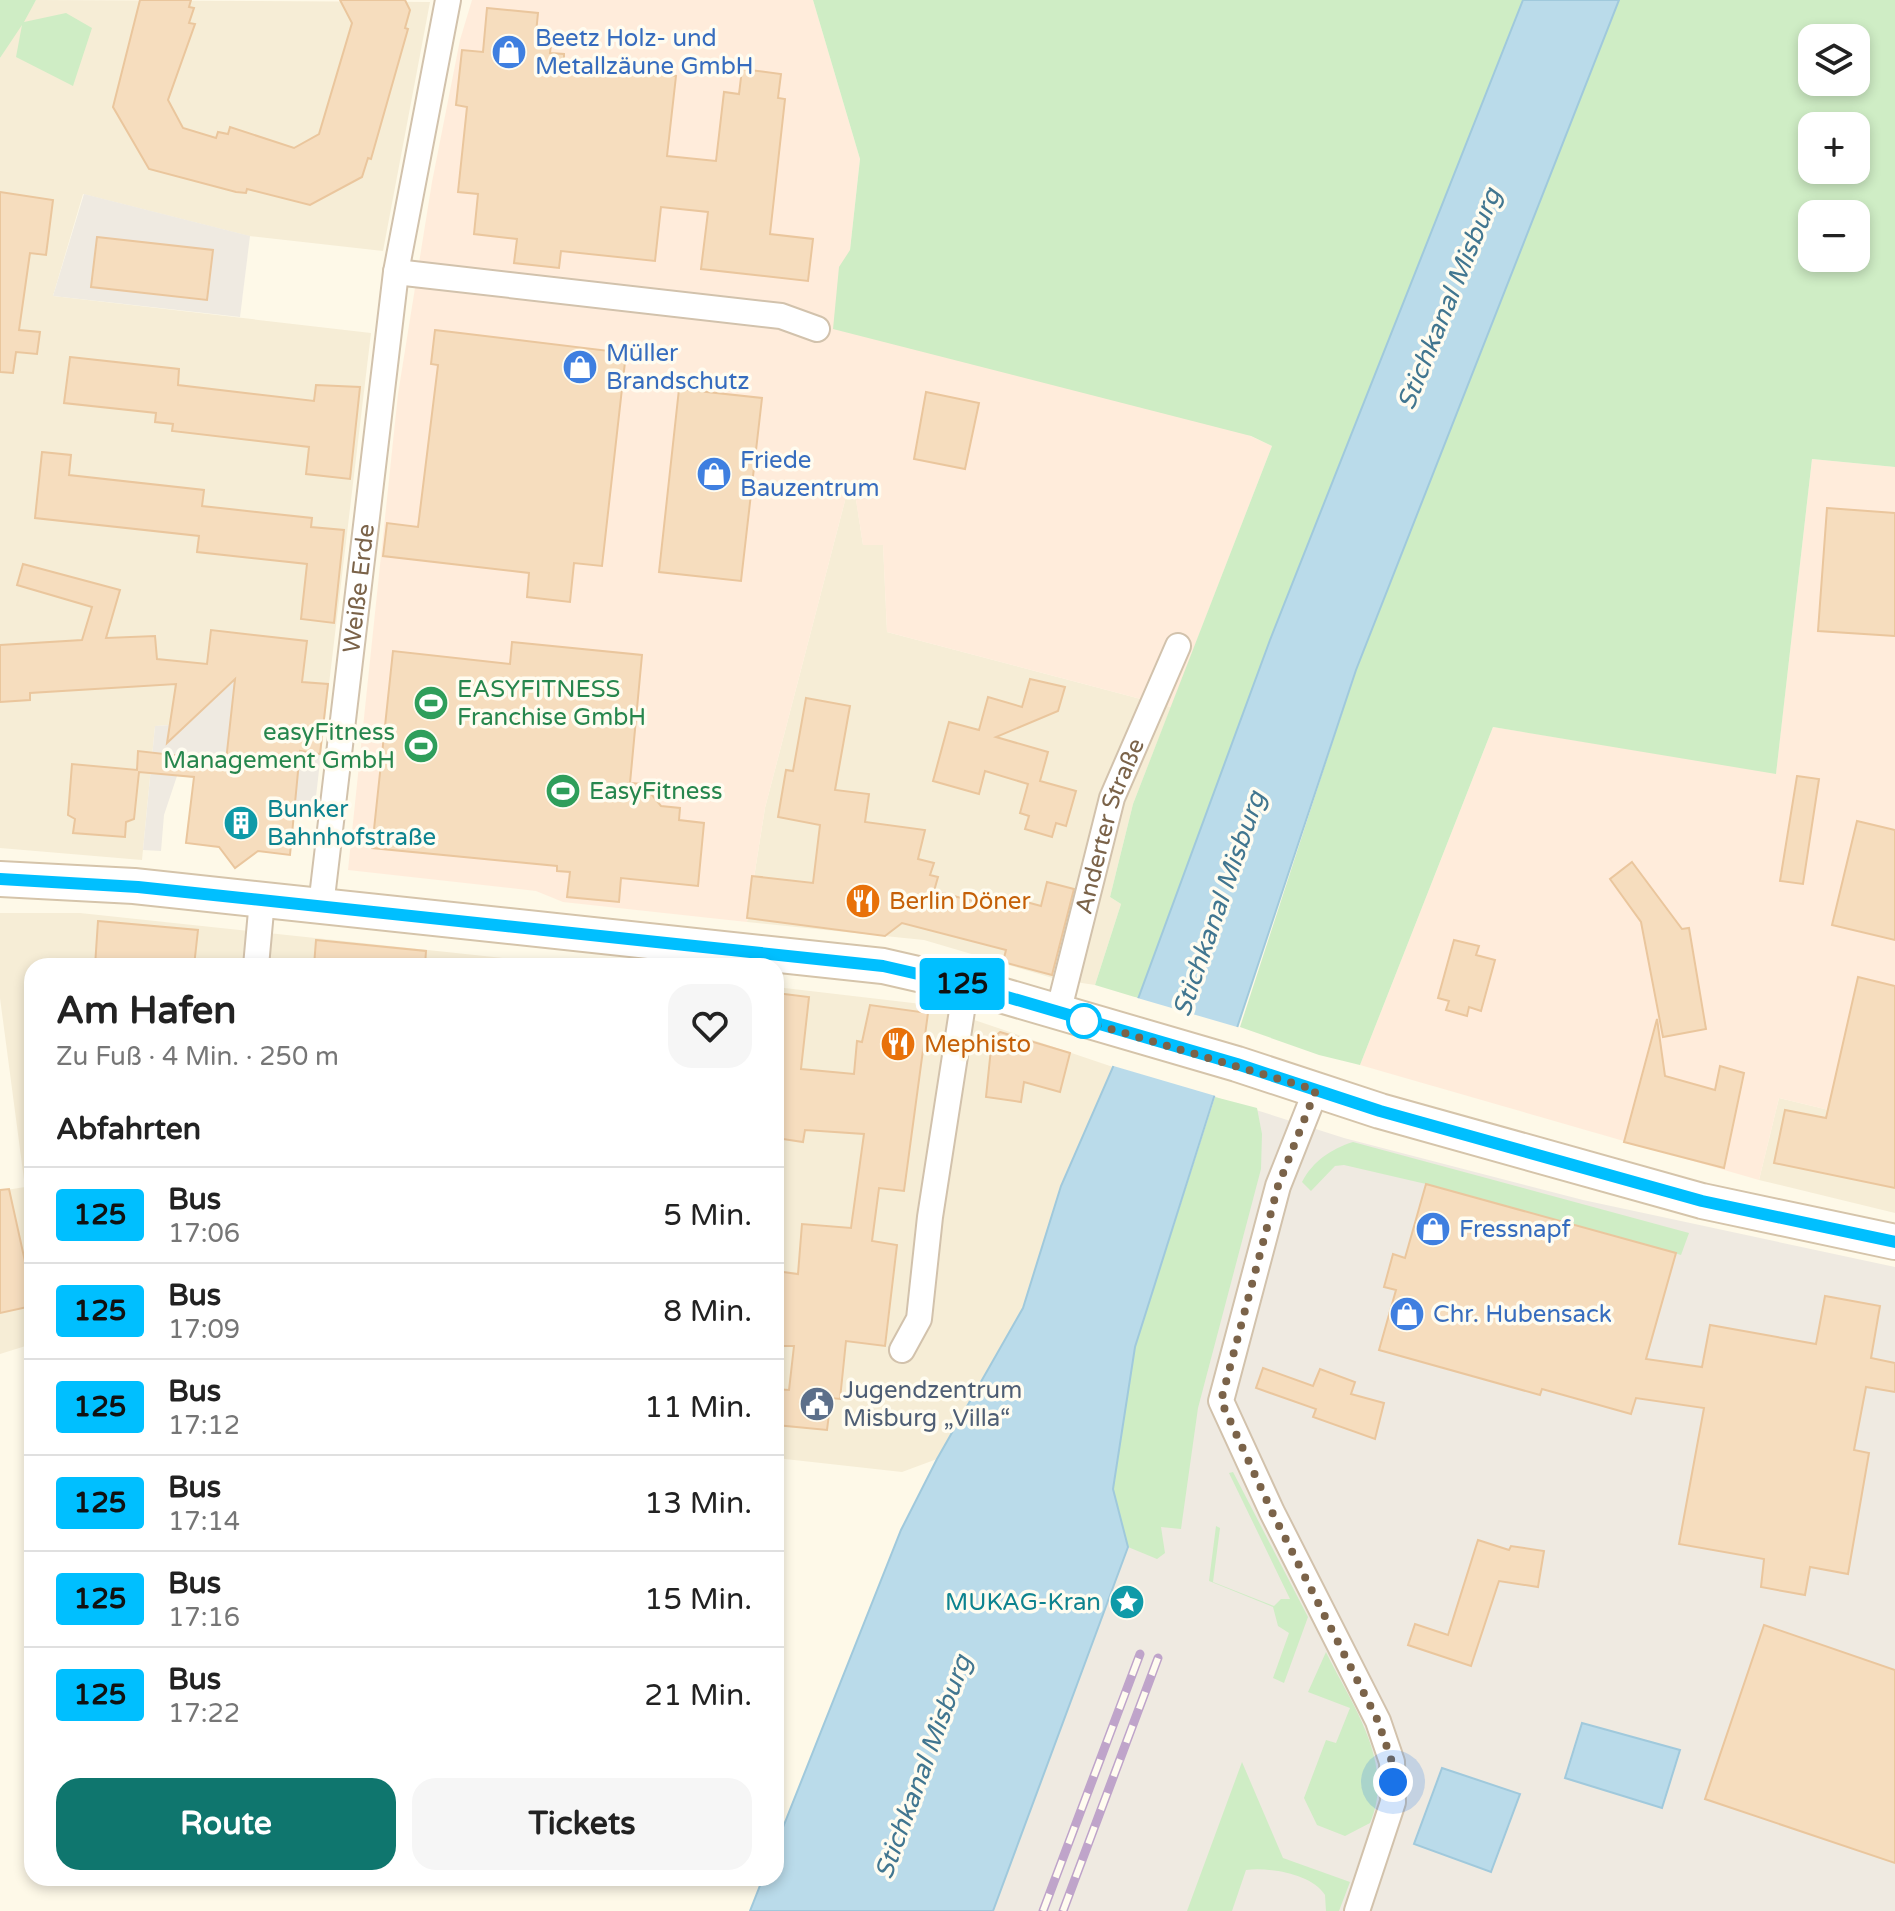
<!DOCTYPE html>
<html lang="de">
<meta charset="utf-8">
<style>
:root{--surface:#fff;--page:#f6f6f6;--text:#222;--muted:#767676;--line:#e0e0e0;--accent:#0f766e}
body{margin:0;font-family:"Varela Round",sans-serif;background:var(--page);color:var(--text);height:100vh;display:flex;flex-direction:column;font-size:30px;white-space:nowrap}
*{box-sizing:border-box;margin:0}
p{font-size:26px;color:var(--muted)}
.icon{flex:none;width:44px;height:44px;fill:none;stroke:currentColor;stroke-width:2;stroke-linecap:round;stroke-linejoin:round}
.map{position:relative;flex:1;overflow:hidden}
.side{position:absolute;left:24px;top:958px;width:760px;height:928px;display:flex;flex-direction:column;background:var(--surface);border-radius:24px;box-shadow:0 4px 12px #0003}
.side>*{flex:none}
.badge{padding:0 16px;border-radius:6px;font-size:28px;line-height:52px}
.controls{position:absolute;left:1798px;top:24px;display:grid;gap:16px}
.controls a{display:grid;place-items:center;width:72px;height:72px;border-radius:16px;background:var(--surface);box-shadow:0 4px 12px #0003;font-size:40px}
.you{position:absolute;width:40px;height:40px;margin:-20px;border:6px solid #fff;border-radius:50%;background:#1a73e8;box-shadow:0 0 0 12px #1a73e833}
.map>.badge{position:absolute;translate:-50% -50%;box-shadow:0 0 0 4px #fff}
h2{padding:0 32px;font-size:30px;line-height:72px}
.round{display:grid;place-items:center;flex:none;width:84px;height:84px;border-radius:24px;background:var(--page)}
.headline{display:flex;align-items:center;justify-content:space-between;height:136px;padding:0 32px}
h1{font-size:38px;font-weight:800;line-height:60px}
.button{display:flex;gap:16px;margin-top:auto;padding:16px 32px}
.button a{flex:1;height:92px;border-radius:24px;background:var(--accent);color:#fff;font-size:32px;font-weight:800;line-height:92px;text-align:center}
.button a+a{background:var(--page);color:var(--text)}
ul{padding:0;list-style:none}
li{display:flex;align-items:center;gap:24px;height:96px;padding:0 32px;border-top:2px solid var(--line)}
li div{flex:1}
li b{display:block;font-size:30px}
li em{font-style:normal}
li .badge{min-width:88px;font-weight:700;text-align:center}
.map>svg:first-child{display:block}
</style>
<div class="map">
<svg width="1895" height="1911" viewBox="0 0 1895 1911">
<rect width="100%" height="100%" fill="#fef9e8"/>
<g fill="#f6edd6">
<polygon points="36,0 430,2 383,251 249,236 83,194 53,296 371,333 329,684 207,671 170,725 155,726 142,860 0,848 0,58"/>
<polygon points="847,493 855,493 863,545 883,544 887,632 1171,707 1133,804 1110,897 1121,904 1095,985 1056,979 924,940 747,922 765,808"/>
<polygon points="0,913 80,913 579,966 32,966 32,1344 0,1354 0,1191 25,1187 0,998"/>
<polygon points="776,987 930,1005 1113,1067 1061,1186 1023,1308 937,1459 902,1472 776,1458"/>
<polygon points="1779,1098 1895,1126 1895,1213 1759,1180"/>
</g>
<g fill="#ffecdb">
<polygon points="472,0 813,0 860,159 850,250 1272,446 1171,707 887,632 883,545 863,545 855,494 847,493 765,808 747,922 563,902 536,891 348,870 398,394 432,182 460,40"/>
<polygon points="1812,459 1895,467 1895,1126 1779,1098 1759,1180 1360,1065 1493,727 1776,773"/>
</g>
<g fill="#efeae1">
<polygon points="84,194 250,236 240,317 53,296"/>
<polygon points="180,661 207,664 207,671 329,684 315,805 296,803 296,788 177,776 164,815 161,851 143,850 155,726 170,725"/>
<polygon points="1215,1097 1344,1138 1583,1200 1895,1267 1895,1911 993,1911 1127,1547 1113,1489 1135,1347"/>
</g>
<g fill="#cfedc5" fill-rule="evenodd">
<polygon points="0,0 36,0 24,22 66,13 92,28 73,86 16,57 22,25 0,58"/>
<polygon points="813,0 1523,0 1270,640 1138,998 1095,985 1121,904 1110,897 1133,804 1272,446 1251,436 833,329 839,267 850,250 860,159"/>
<path d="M1619 0H1895V467L1812 459 1776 774 1493 727 1360 1065 1319 1055 1240 1027 1356 670ZM1812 38H1856V82H1812ZM1812 126H1856V170H1812ZM1812 214H1856V258H1812Z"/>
<polygon points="1215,1097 1257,1108 1262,1134 1261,1169 1198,1408 1181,1529 1161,1527 1165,1553 1157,1559 1128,1547 1113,1489 1135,1347"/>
<path d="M1353 1142 1689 1233 1681 1255 1426 1184 1344 1165 1335 1166 1311 1191 1302 1182C1313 1161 1331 1149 1353 1142Z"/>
<polygon points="1233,1472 1308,1617 1284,1683 1273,1678 1289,1633 1278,1626 1273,1607 1209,1581 1216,1526 1220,1528 1213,1582 1274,1606 1281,1599 1290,1599 1229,1473"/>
<path d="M1326 1652C1351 1704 1396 1763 1370 1823L1345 1836 1317 1825 1304 1798 1326 1740 1336 1743 1350 1708 1308 1692Z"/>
<path d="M1242 1762 1283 1858 1350 1882 1339 1911H1326L1325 1895C1312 1874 1270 1867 1246 1870L1232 1911H1187Z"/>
</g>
<g fill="#badbea" stroke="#a0c9dc" stroke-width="2">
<polygon points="1523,0 1619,0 1356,670 1214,1097 1135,1347 1113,1489 1128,1547 993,1911 750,1911 763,1878 776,1878 776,1845 901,1530 937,1459 1023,1308 1061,1186 1113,1067 1270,640"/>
<polygon points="1582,1723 1680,1750 1662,1808 1565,1778"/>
<polygon points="1442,1768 1520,1794 1491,1872 1414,1844"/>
</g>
<polygon fill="#fef9e8" points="1134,997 1244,1029 1219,1097 1110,1065"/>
<g fill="#f6ddbe" stroke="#eac69d" stroke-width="2">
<polygon points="140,0 191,0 189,7 194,8 189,23 195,24 168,100 183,128 216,138 218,132 228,134 230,127 294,148 319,134 352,23 340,0 405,0 410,10 405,28 408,29 371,159 368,158 362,177 310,205 247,189 246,193 236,192 149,169 113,107"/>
<polygon points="487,8 538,13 535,43 551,45 550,53 564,54 564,63 676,76 667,156 716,161 724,92 739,94 742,69 781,74 778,98 785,99 770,234 813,239 808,281 701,269 708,212 661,207 655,261 561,251 559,268 514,263 517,239 474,234 478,194 458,192 467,107 456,105 462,50 483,52"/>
<polygon points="0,192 53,200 46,255 30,253 19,330 40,332 37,354 16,352 13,373 0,372"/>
<polygon points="97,237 213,250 207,300 91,287"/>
<polygon points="435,330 626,353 602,566 574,563 570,602 527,597 529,573 383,556 387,523 418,527 438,365 431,364"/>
<polygon points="70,357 179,369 178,385 314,401 316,385 360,387 350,479 306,474 309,447 172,431 173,424 155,422 156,413 64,403"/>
<polygon points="679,389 762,398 741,581 659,572"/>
<polygon points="926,392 979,403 965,469 914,459"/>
<polygon points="42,452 71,455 69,475 204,490 202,506 312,518 311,527 344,530 334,623 301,619 307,564 197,552 199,536 35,518"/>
<polygon points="1827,508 1895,513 1895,636 1818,631"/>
<polygon points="23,564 120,590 106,638 155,636 157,659 207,664 211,630 307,641 302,682 328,684 320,754 300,751 290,855 258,851 235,868 219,847 186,843 194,777 139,772 134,819 126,822 125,837 73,833 75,819 68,815 72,764 137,770 138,751 226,761 235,679 167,743 176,684 30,693 30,700 0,702 0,645 82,640 92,607 17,585"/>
<polygon points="512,642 642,655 630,783 643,784 661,806 680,808 679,820 704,823 698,886 621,878 619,902 567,897 570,872 557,871 557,866 372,848 393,651 510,664"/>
<polygon points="1030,679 1065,687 1058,711 996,737 1048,752 1040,781 1076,791 1066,826 1056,823 1052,837 1025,829 1029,816 1020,813 1028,784 985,771 979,794 933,781 949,722 979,730 988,697 1022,707"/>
<polygon points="806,698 850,706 835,790 869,794 865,822 925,830 918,859 934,863 930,875 938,877 934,891 1016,912 1019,900 1041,906 1047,882 1074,889 1052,975 1003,962 1006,950 902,923 885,936 747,918 752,876 813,883 820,825 778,817 786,770 793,771"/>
<polygon points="1797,776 1819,779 1803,884 1780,881"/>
<polygon points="1857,821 1895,830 1895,940 1832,925"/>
<polygon points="1632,862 1682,929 1689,928 1706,1029 1663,1037 1641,922 1610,879"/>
<polygon points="98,921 198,930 194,966 95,966"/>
<polygon points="316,940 426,951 425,966 314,966"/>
<polygon points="1454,940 1479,946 1476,955 1495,960 1481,1011 1469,1007 1467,1016 1446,1010 1449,1001 1438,998"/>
<polygon points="1858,977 1895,986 1895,1188 1774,1163 1785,1110 1826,1118"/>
<polygon points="776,993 809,997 801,1069 854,1074 857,1041 862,1042 870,1005 928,1013 904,1191 879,1188 872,1241 897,1245 885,1346 846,1341 840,1399 831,1398 827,1430 776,1425 776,1389 789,1390 794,1346 776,1346 776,1271 798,1274 802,1224 851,1228 864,1134 805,1130 803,1142 776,1138"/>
<polygon points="1657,1019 1665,1076 1715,1090 1720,1066 1744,1073 1724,1168 1624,1142"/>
<polygon points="1000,1032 1070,1053 1060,1092 1024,1082 1021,1102 986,1097 992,1039"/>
<polygon points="1426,1184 1676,1253 1646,1359 1702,1367 1710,1325 1816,1344 1825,1296 1880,1306 1871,1358 1895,1363 1895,1392 1866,1387 1854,1450 1869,1453 1848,1574 1810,1567 1805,1595 1788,1592 1761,1587 1764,1559 1679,1544 1704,1408 1636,1398 1631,1414 1542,1389 1540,1395 1379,1350 1396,1290 1384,1287 1393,1254 1405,1258"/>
<polygon points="9,1189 28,1275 32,1274 32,1306 0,1313 0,1190"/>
<polygon points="1263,1368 1313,1386 1320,1369 1355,1382 1351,1394 1384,1403 1375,1439 1313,1417 1316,1409 1256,1388"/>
<polygon points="1478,1540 1509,1550 1511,1546 1544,1551 1538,1587 1499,1581 1471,1666 1408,1645 1415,1624 1448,1635"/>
<polygon points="1764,1625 1895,1670 1895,1863 1705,1799"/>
</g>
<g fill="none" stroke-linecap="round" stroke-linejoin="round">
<defs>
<g id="minor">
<polyline points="396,272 781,316 817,329"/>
<path id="s1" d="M321 906 396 272 448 0"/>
<polyline points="256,966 262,900"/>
<path id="s2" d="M1058 1013 1112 798 1178 646"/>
<polyline points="1316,1090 1278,1186 1221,1401 1272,1512 1378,1721 1392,1762 1393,1802 1357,1911"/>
<polyline points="902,1350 919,1319 930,1217 966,985"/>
</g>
<polyline id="secondary" points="0,879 134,886 883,966 966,985 1237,1064 1380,1111 1702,1201 1895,1242"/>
</defs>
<use href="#minor" stroke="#d2c2ac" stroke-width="28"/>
<use href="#secondary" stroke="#d5c4aa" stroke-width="38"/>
<use href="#minor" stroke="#fff" stroke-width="24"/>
<use href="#secondary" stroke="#fff" stroke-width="34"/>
<defs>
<g id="rail">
<polyline points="1043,1911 1140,1654"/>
<polyline points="1063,1911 1158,1658"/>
</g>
</defs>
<use href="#rail" stroke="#bfa4ca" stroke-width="9"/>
<use href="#rail" stroke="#fffcf0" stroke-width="6" stroke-dasharray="18" stroke-linecap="butt"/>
</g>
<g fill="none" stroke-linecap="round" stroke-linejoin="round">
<defs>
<polyline id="line" points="0,879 138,887 883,966 966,985 1237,1064 1380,1111 1702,1201 1895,1242"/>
</defs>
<use href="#line" stroke="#fff" stroke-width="18"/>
<use href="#line" stroke="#00bfff" stroke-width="12"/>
<polyline stroke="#7b6349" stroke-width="8" stroke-dasharray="0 14.4" points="1084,1021 1316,1090 1278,1186 1221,1401 1272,1512 1378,1721 1392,1762 1393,1782"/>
</g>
<defs>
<symbol id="shop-disc" viewBox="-11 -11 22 22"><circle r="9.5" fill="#3f7fe0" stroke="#fffcf0"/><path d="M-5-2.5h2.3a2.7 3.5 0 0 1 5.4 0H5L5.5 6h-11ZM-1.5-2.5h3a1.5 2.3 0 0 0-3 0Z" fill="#fff"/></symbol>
<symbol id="stadium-disc" viewBox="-11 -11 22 22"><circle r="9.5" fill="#2e9e5b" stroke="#fffcf0"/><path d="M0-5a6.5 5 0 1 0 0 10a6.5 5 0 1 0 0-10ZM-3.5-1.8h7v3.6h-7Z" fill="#fff"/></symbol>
<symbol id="building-disc" viewBox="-11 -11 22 22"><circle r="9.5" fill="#0f9aa8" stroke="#fffcf0"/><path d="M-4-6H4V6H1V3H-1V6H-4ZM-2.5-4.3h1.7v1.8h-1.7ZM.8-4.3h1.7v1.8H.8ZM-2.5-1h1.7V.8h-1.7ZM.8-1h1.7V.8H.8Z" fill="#fff"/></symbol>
<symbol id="restaurant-disc" viewBox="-11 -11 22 22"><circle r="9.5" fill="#e8710a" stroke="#fffcf0"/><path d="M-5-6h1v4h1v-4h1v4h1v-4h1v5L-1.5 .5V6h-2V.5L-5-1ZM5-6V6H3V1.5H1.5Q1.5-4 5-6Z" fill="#fff"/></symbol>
<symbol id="civic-disc" viewBox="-11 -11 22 22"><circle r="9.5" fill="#5c6f8a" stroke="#fffcf0"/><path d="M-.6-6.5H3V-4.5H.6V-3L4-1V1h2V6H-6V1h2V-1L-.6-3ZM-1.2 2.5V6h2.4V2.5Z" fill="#fff"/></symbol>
<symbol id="sight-disc" viewBox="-11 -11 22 22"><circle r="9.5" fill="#0f9aa8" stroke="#fffcf0"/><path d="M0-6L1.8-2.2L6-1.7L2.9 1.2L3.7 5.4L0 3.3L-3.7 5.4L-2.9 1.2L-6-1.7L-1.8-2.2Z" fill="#fff"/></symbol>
</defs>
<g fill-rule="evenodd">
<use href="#shop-disc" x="489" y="32" width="40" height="40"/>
<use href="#shop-disc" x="560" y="347" width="40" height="40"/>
<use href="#shop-disc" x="694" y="454" width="40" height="40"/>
<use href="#stadium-disc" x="411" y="683" width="40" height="40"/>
<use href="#stadium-disc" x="401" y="726" width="40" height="40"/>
<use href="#stadium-disc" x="543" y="771" width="40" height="40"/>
<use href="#building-disc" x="221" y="803" width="40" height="40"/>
<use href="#restaurant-disc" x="843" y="881" width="40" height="40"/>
<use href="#restaurant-disc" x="878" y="1024" width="40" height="40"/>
<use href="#shop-disc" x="1413" y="1209" width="40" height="40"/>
<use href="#shop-disc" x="1387" y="1294" width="40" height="40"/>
<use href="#civic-disc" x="797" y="1384" width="40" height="40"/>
<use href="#sight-disc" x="1107" y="1582" width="40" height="40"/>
</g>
<circle fill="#fff" stroke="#00bfff" stroke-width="4" cx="1084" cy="1021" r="16"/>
<g text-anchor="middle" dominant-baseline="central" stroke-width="7" stroke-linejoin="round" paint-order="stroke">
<g font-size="24" fill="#366cbe" stroke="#fffcf0" text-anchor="start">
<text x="535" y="38">Beetz Holz- und<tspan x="535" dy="28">Metallzäune GmbH</tspan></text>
<text x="606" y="353">Müller<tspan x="606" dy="28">Brandschutz</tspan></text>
<text x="740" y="460">Friede<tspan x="740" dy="28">Bauzentrum</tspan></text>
<text x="1459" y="1229">Fressnapf</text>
<text x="1433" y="1314">Chr. Hubensack</text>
</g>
<g font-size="24" fill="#7b6349" stroke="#fffcf0">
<text stroke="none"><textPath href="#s1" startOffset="320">Weiße Erde</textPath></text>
<text stroke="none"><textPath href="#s2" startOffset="194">Anderter Straße</textPath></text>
</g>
<g font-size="24" fill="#27864d" stroke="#fffcf0" text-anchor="start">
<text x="457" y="689">EASYFITNESS<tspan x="457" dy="28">Franchise GmbH</tspan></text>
<text x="395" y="732" text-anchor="end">easyFitness<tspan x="395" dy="28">Management GmbH</tspan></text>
<text x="589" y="791">EasyFitness</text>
</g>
<g font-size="24" fill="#0d838f" stroke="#fffcf0" text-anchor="start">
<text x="267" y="809">Bunker<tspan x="267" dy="28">Bahnhofstraße</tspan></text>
<text x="1101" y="1602" text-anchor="end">MUKAG-Kran</text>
</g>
<g font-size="24" fill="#c56008" stroke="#fffcf0" text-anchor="start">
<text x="889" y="901">Berlin Döner</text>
<text x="924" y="1044">Mephisto</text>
</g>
<g font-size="24" fill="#4e5e75" stroke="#fffcf0" text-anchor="start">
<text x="843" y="1390">Jugendzentrum<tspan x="843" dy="28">Misburg „Villa“</tspan></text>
</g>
<g font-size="26" font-style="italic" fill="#417690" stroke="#fffcf0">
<text transform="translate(1449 299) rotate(-68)">Stichkanal Misburg</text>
<text transform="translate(1219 904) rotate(-71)">Stichkanal Misburg</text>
<text transform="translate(923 1767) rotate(-70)">Stichkanal Misburg</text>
</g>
</g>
</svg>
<div class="controls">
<a><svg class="icon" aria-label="layers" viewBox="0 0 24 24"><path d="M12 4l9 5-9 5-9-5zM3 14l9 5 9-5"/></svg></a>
<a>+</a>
<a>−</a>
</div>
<div class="you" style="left:1393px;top:1782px"></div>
<b class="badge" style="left:962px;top:984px;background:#00bfff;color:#111">125</b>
<section class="side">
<div class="headline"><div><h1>Am Hafen</h1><p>Zu Fuß · 4 Min. · 250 m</p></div><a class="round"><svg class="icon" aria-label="heart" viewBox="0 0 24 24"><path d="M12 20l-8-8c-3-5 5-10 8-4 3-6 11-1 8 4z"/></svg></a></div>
<h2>Abfahrten</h2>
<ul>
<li><span class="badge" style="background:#00bfff;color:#111">125</span><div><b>Bus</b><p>17:06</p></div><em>5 Min.</em></li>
<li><span class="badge" style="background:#00bfff;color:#111">125</span><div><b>Bus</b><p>17:09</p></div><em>8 Min.</em></li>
<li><span class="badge" style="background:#00bfff;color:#111">125</span><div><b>Bus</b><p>17:12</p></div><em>11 Min.</em></li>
<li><span class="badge" style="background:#00bfff;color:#111">125</span><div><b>Bus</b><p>17:14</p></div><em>13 Min.</em></li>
<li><span class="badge" style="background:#00bfff;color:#111">125</span><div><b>Bus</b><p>17:16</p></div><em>15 Min.</em></li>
<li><span class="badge" style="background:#00bfff;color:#111">125</span><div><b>Bus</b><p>17:22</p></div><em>21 Min.</em></li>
</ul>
<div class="button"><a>Route</a><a>Tickets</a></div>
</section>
</div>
